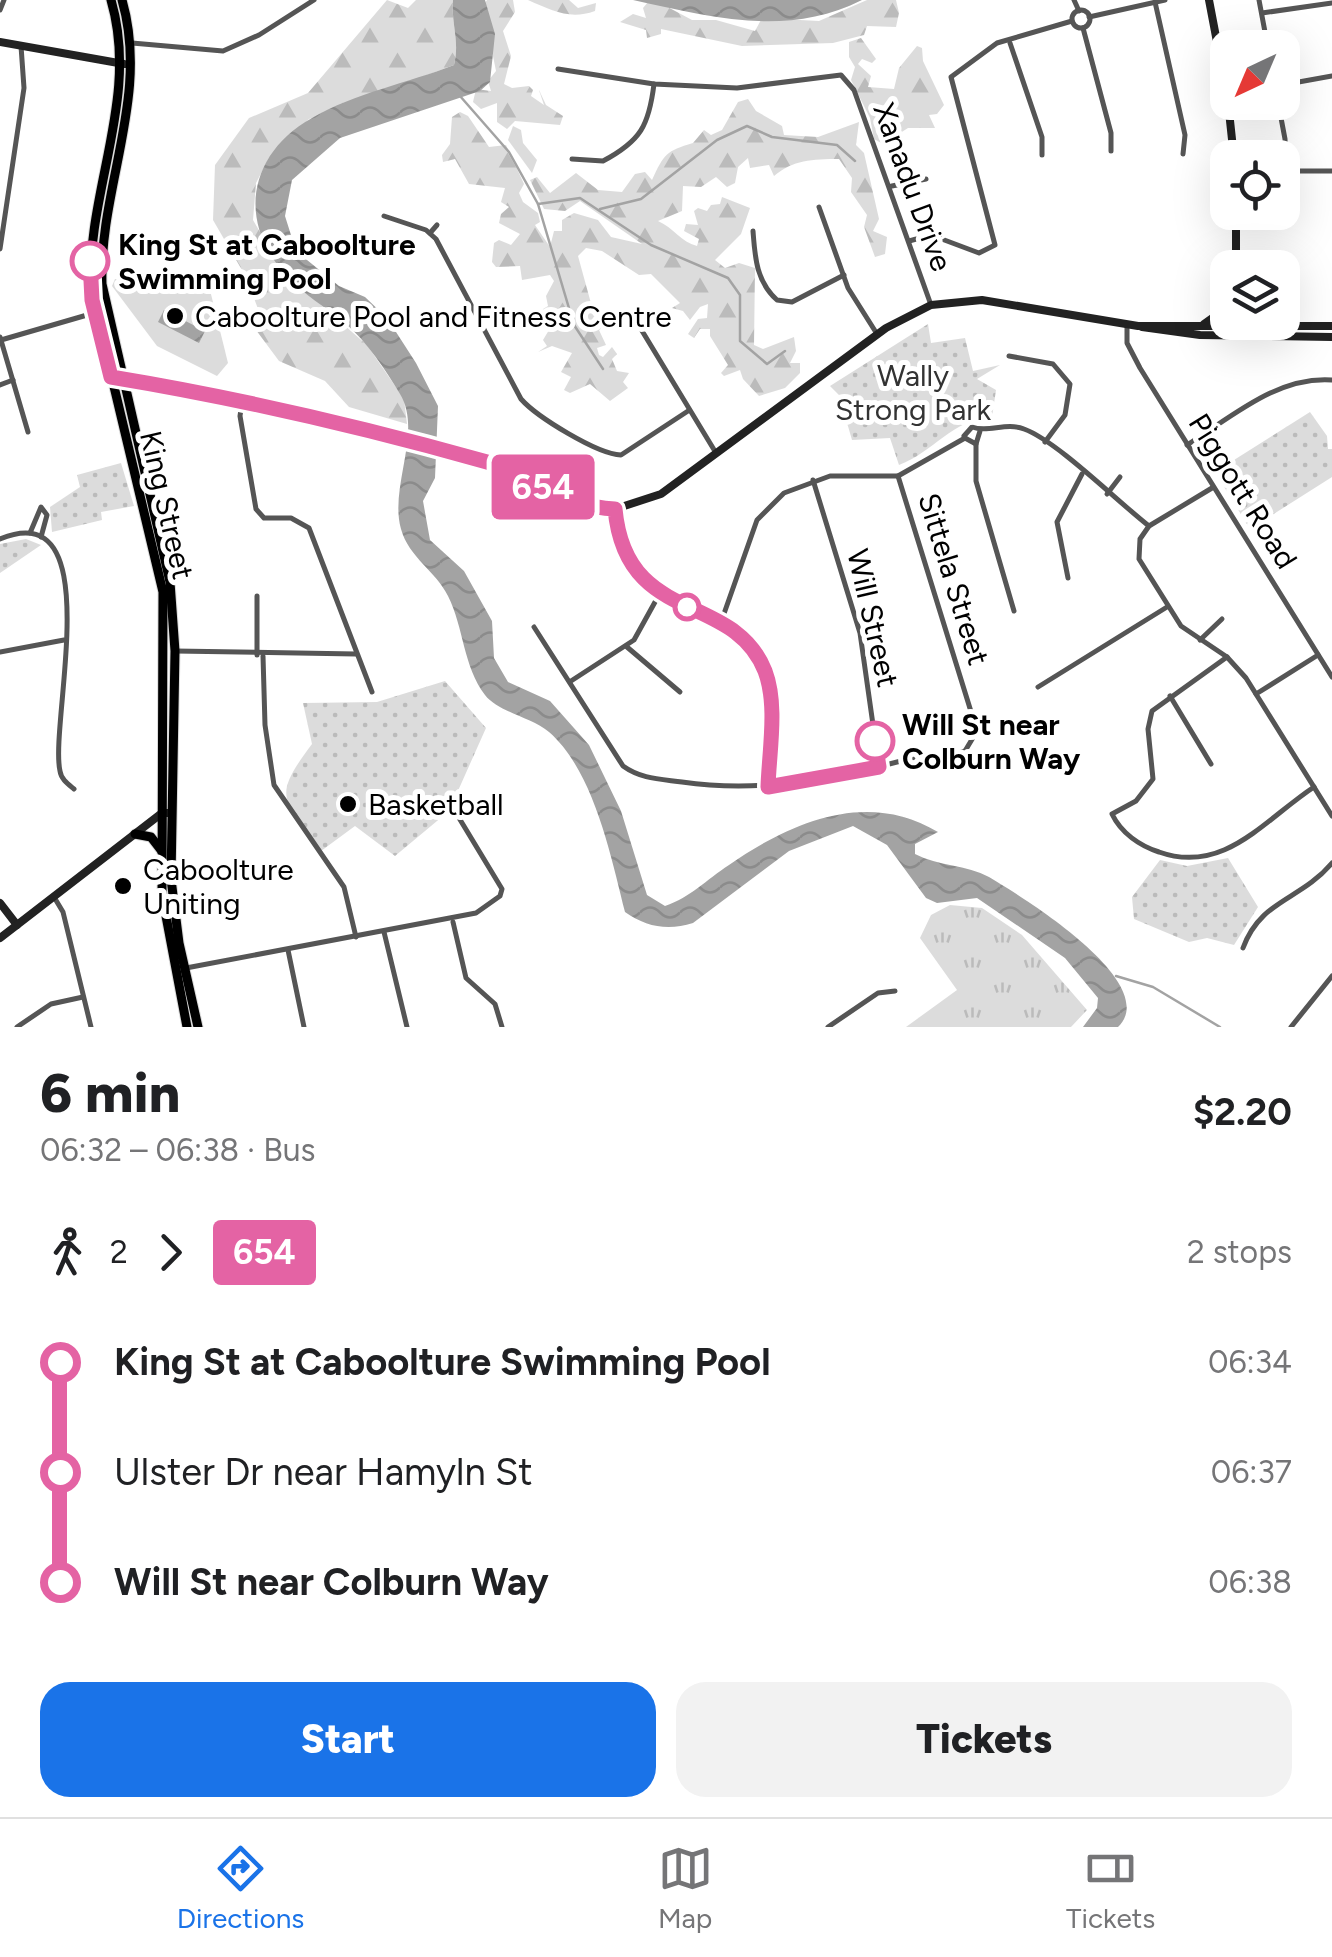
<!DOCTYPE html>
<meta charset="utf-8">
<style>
:root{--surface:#fff;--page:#f2f2f2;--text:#202124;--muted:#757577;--line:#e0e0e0;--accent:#1a73e8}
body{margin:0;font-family:Figtree,sans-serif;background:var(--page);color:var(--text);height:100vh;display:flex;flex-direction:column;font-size:38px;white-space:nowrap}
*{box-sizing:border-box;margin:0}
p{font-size:32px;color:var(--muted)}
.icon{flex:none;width:55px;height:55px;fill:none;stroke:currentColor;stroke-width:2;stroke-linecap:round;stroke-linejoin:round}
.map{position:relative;height:1027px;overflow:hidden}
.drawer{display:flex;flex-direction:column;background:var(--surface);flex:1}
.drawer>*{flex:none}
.badge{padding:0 20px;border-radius:8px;font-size:35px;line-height:65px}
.needle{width:65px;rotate:224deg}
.buttons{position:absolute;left:1210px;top:30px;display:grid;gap:20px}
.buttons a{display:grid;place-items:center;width:90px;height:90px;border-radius:20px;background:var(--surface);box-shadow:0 10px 40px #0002;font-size:50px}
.map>.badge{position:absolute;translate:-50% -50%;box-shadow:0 0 0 5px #fff}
.legs{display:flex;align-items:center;gap:15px;height:110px;padding:0 40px;font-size:32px}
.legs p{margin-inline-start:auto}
.head{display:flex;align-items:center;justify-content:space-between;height:170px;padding:0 40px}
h1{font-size:55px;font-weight:800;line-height:75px}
.action{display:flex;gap:20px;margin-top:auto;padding:20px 40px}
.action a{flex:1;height:115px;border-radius:30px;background:var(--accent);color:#fff;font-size:40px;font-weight:800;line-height:115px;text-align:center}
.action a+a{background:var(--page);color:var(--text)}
ul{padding:0 40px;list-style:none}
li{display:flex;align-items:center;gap:35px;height:110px;font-size:38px}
li i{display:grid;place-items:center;width:15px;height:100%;margin:0 12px;background:currentColor}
li i::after{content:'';width:25px;height:25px;margin:-12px;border:8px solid;border-radius:50%;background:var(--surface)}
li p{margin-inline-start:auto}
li:first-child i{background:linear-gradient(#0000 50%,currentColor 0)}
li:last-child i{background:linear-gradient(currentColor 50%,#0000 0)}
.tab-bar{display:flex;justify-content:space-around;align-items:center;height:140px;border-top:2px solid var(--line);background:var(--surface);font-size:28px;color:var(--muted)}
.tab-bar a{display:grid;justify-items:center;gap:5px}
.tab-bar .on{color:var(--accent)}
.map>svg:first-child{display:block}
</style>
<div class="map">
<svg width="1332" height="1027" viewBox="0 0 1332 1027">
<defs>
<pattern id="grass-tufts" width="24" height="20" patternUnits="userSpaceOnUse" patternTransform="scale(2.5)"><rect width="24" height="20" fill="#dcdcdc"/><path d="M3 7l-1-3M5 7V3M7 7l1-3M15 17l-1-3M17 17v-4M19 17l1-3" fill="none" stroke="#bbb"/></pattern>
<pattern id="forest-firs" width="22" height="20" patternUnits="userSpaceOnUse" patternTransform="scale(2.5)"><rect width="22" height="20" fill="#dcdcdc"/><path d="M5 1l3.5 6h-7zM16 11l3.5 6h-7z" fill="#bbb"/></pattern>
<pattern id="park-dots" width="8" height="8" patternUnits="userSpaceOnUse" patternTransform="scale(2.5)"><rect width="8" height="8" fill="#dcdcdc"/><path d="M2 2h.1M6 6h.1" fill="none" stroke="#bbb" stroke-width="1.8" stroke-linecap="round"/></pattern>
<pattern id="water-waves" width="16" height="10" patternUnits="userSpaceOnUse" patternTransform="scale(2.5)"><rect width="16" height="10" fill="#a3a3a3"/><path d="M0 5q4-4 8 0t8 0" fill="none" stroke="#8b8b8b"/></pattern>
</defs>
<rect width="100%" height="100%" fill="#fff"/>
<polygon fill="url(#grass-tufts)" points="950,905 982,908 1022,935 1087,1010 1071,1027 906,1027 957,990 920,938 931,915"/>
<g fill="url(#forest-firs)">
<path d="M387 0 408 8 416 0H453C451 24 460 41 454 65L309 119 269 158 256 183 253 220 284 273 367 345 404 399 407 424 349 407 325 381 279 361 256 330 263 322 246 277 213 220 215 165 249 118 308 93Z"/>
<polygon points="487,0 513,0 515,12 503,31 511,56 504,84 512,88 529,86 533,90 531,96 544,105 539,90 546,105 563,116 560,125 515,121 507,129 497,122 497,103 481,109 473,102 476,89 491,91 488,81 496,71 483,6"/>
<path d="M528 0H569L578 8 596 3 595 11C570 20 553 11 528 0Z"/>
<polygon points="867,0 896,0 899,13 896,27 867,26 864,35 833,43 742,46 661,29 661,34 647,38 646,30 620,22 633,14 646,18 643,8 648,2 662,4 692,20 716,20 755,31 762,18 819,21"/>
<polygon points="861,38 876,59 872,63 862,59 858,64 871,76 868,87 894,89 899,68 917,46 922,48 923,61 944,105 937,114 929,115 935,128 908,128 883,144 874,139 870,118 851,80 855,67 849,57 849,42"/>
<path d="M748 99 756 111 782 126 784 135 818 137 859 122 856 145 864 153 879 219 873 231 887 237 885 254 875 257 864 227 867 215 851 192 852 178 839 159C812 159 793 160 774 176L769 165 750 168 748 158 738 167 735 183 727 187 716 177 701 187 683 186 682 211 658 221C674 228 681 242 697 246L699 239 684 231 686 224 698 225 694 211 698 208 707 211 711 205 720 204 722 197 750 208 741 234 715 260 725 268 739 263 755 268 754 345 763 349 794 337 796 351 790 363H800V373L785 388 759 396 743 379 740 370 724 376 721 373 728 365 710 336V329H700L694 338 688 334 698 319 707 318 708 304 700 307 690 320 683 311 672 308 680 303 651 274 639 275 602 251 586 248 578 256 592 307 607 325 599 330 606 345 597 348 599 355 603 357 612 347 617 354 612 359 617 371 629 373 623 382 628 388 610 401 590 384 570 393 564 390 571 377 561 372 572 353 552 346 538 352 547 346 543 340 549 330 545 317 535 314 548 306 546 296 554 281 550 275 522 280 520 266 496 267 492 262 494 243 499 240 511 245 520 234 499 223 501 214 509 207 501 202 505 188 469 184 455 159 443 162 442 155 450 144 452 117 460 112 468 116 489 147 506 145 524 184 519 193 523 202 538 213 540 222 535 225 550 247 554 231H562V220L574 213 598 220 611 237 642 244 580 201 565 211 544 209 530 180 537 177 550 193 576 173 598 190 622 192 635 174 645 172 652 180C664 154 666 151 693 143L704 130 711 135 722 130 738 102Z"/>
<polygon points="513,126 521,130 523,143 537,160 532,173 508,140"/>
</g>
<g fill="url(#park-dots)">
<path d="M928 324 931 343 965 338 973 371 1000 365 977 379 996 390 992 417C952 419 934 452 899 465L890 438 852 440 839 395 830 386Z"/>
<polygon points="1310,412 1327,436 1328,449 1332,449 1332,477 1250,529 1215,472"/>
<polygon points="121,463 134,506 101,512 102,520 52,532 50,507 80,487 77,475"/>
<polygon points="26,539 41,545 0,573 0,544"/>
<path d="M445 681 486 728 449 811 395 856 355 826 321 851C284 797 270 800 312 744L303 703 377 702Z"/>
<polygon points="1228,858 1258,907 1234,945 1207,938 1189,942 1134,919 1132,897 1160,860 1187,866"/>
</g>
<polygon fill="#dcdcdc" points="207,278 228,363 217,376 157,346 112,286 115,279"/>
<g fill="url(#water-waves)">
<path d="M453 0H485L495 34 490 82 480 91 340 138 292 180 285 216 296 251 339 286 365 297 387 318 416 363 438 406 435 478 423 501 430 540 464 571 492 621 494 658 508 682 550 701 589 745 621 811 647 895 665 906C691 897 706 880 729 865 791 822 867 789 938 832L915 844V854C938 866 967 865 989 877 1021 896 1163 983 1118 1027H1083L1097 1008 1098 998 1065 958 977 898 937 903 926 898 887 845 853 826 789 851 693 923C668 931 646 927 625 912 611 857 594 771 549 732 531 717 498 712 485 695 463 666 464 628 448 596 436 571 409 558 401 529 389 487 423 432 400 394 385 369 367 342 345 323 325 307 304 295 286 275 237 222 248 154 312 118 355 93 408 83 454 65 460 41 451 24 453 0Z"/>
<path d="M633 0H862C786 38 711 17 633 0Z"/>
<polygon points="164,310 205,331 199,343 158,322"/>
</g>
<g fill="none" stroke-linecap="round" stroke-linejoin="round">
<g stroke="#a3a3a3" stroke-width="2.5">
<polyline points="460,96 509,152 538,204 574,325 603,369"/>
<polyline points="538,204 580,198 651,245 728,278 740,295 740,341 767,364 785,351"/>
<polyline points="600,209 641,199 717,140 747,126 772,137 837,145 855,161"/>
<polyline points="1116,976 1153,987 1220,1027"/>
</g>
<defs>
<g id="primary">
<path d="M111 0C140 99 86 191 91 290L163 592 162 895 187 1027"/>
<path d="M122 0C150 97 99 187 102 284L170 582 175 651 171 879 179 943 198 1027"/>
<polyline points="135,834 151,837 161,850"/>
</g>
</defs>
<use href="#primary" stroke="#dbdbdb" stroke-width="11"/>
<g stroke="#555" stroke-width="5">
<polyline points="1074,0 1079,11"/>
<polyline points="1259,0 1268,48"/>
<polyline points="1155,2 1185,135 1183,154"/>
<polyline points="0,10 4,0"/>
<circle cx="1081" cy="19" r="9"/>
<polyline points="1262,13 1332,3"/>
<polyline points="1089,17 1165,0"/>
<polyline points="1083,28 1111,133 1111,151"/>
<polyline points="132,43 223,51 259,35 314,0"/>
<polyline points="1010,43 1042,137 1042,155"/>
<polyline points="558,69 654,84 737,88 841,75 854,90 931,305"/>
<polyline points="1282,85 1332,76"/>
<polyline points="1278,102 1285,139 1287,202"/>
<path d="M572 159 603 161C641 141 649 125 654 84"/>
<polyline points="1288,171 1332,171"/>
<polyline points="892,186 926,179"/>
<polyline points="819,207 848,288 877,334"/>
<path d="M384 216 426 230 436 239 521 399C537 417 597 454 621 455L688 411"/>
<path d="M753 231C755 257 756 281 777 300L792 302 844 275"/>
<polyline points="430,233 437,225"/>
<polyline points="909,241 931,235 979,253 995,245 951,77 997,43 1072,21"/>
<polyline points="0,249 24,88 21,46"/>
<polyline points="630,311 716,453"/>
<polyline points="1127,325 1127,343 1140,368 1332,677"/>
<polyline points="0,337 28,432"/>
<polyline points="1,340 94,313"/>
<polyline points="1009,356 1053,364 1070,384 1065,415 1045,442"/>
<polyline points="0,385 13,380"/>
<polyline points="242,402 240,416 256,509 264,518 291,518 309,528 372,692"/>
<path d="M964 436 972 427C988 433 1006 422 1024 429 1057 441 1118 502 1149 526"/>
<polyline points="965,438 976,444 980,431"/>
<polyline points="976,444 976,481 1014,611"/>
<path d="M1187 445C1232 417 1277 376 1332 380"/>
<polyline points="813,480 860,633 879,767"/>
<polyline points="1212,488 1149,526 1140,539 1139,559 1181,626 1227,657 1246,678 1332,816"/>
<polyline points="1107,494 1120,477"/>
<path d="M615 509C626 626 733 590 765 671 778 704 769 752 768 787"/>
<polyline points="30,533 41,507 47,515 41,537"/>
<path d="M0 539C110 493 49 723 60 771 61 779 68 784 74 789"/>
<polyline points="1068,578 1057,522 1082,474"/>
<polyline points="257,596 257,655"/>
<polyline points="720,625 757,520 784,493 830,476 898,476 965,438"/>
<path d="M534 627 623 766C641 779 660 779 682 782 766 794 845 777 927 754L949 756 965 751 977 731 898 476"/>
<polyline points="1200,640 1222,619"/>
<polyline points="627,647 680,692"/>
<polyline points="175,651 356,654"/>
<polyline points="0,652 64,640"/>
<polyline points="263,656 265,725 274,785 344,887 356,937"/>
<path d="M1227 657 1152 711 1148 729 1153 779 1136 801 1112 814C1121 833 1140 846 1159 852 1224 875 1264 820 1314 787"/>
<polyline points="571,681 634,640 660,593"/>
<polyline points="1038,687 1167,607"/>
<polyline points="1256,694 1318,655"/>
<polyline points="1170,696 1211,764"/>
<polyline points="54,897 63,912 91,1027"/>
<polyline points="453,922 466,978 495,1004 502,1027"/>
<polyline points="384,932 407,1027"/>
<path d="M1243 948C1261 899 1300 901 1332 863"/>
<polyline points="288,950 304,1027"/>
<polyline points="186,968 476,913 500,896 502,889 453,808"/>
<polyline points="17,1027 51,1004 83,997"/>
<polyline points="828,1027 878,993 895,991"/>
<polyline points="1291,1027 1332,976"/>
</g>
<g stroke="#222" stroke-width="8">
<polyline points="1209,0 1228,100"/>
<polyline points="0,42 124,64"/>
<polyline points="1228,102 1234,158"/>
<polyline points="1236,268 1236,212"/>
<polyline points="1204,324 1228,307"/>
<polyline points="1142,327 1200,335 1332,337"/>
<polyline points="120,379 315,417 453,453 513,470 568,501 615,509 661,494 886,328 931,305 982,300 1138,326 1332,326"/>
<polyline points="0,903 17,925"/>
<polyline points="0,938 162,813 172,813"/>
</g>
<use href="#primary" stroke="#000" stroke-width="9"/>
</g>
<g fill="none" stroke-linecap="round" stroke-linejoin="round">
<defs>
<path id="line-1" d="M90 261 92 300 111 377C238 398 363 427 487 462 533 475 566 508 615 509 626 627 733 590 765 671 778 705 769 752 768 787L879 767 875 741"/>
</defs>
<use href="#line-1" stroke="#fff" stroke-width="22"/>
<use href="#line-1" stroke="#e463a4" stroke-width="15"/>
</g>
<g fill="#fff" stroke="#e463a4" stroke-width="5">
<circle cx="90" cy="261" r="18"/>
<circle cx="687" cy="607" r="12"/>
<circle cx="875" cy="741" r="18"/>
</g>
<g fill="#000" stroke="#fff" stroke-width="4">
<circle cx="175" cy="316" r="10"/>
<circle cx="348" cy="804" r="10"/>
<circle cx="123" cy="886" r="10"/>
</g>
<g text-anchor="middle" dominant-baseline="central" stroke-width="10" stroke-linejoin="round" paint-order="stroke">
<g font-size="30" fill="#000" stroke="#fff">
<text transform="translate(913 187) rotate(70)">Xanadu Drive</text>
<text transform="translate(1243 491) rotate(58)">Piggott Road</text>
<text transform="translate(167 505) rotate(77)">King Street</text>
<text transform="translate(954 579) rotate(73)">Sittela Street</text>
<text transform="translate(873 618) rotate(77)">Will Street</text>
</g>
<g font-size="30" font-weight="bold" fill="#000" stroke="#fff" text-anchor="start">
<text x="118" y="244">King St at Caboolture<tspan x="118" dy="34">Swimming Pool</tspan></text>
<text x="902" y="724">Will St near<tspan x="902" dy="34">Colburn Way</tspan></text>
</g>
<g font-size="30" fill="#000" stroke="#fff" text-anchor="start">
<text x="195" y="316">Caboolture Pool and Fitness Centre</text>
<text x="368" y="804">Basketball</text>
<text x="143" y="869">Caboolture<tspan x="143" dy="34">Uniting</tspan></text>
</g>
<g font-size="30" fill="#333" stroke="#fff">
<text x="913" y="375">Wally<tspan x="913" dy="34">Strong Park</tspan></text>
</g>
</g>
</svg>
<div class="buttons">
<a><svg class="needle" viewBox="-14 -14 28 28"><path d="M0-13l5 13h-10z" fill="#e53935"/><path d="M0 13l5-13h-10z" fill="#757577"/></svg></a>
<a><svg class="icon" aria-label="locate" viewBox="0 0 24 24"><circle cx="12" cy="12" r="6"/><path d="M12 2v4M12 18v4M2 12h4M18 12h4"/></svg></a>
<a><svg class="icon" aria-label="layers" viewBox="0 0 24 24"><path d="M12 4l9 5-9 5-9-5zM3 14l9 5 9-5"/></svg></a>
</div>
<b class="badge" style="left:543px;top:487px;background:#e463a4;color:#fff">654</b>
</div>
<section class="drawer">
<div class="head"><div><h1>6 min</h1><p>06:32 – 06:38 · Bus</p></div><b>$2.20</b></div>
<div class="legs"><svg class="icon" aria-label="walk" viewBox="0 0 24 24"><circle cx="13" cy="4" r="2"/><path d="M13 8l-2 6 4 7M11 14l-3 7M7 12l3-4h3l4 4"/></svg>2<svg class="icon" aria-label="forward" viewBox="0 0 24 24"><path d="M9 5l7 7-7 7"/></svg><b class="badge" style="background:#e463a4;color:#fff">654</b><p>2 stops</p></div>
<ul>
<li><i style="color:#e463a4"></i><b>King St at Caboolture Swimming Pool</b><p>06:34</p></li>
<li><i style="color:#e463a4"></i><span>Ulster Dr near Hamyln St</span><p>06:37</p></li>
<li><i style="color:#e463a4"></i><b>Will St near Colburn Way</b><p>06:38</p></li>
</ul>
<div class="action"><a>Start</a><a>Tickets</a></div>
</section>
<nav class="tab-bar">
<a class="on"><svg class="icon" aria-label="directions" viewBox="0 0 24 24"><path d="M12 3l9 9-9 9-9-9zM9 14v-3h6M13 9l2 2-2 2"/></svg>Directions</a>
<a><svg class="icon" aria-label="map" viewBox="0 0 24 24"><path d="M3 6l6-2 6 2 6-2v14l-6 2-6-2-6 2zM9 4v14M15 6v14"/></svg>Map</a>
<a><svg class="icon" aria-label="tickets" viewBox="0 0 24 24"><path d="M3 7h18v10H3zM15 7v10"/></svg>Tickets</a>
</nav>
